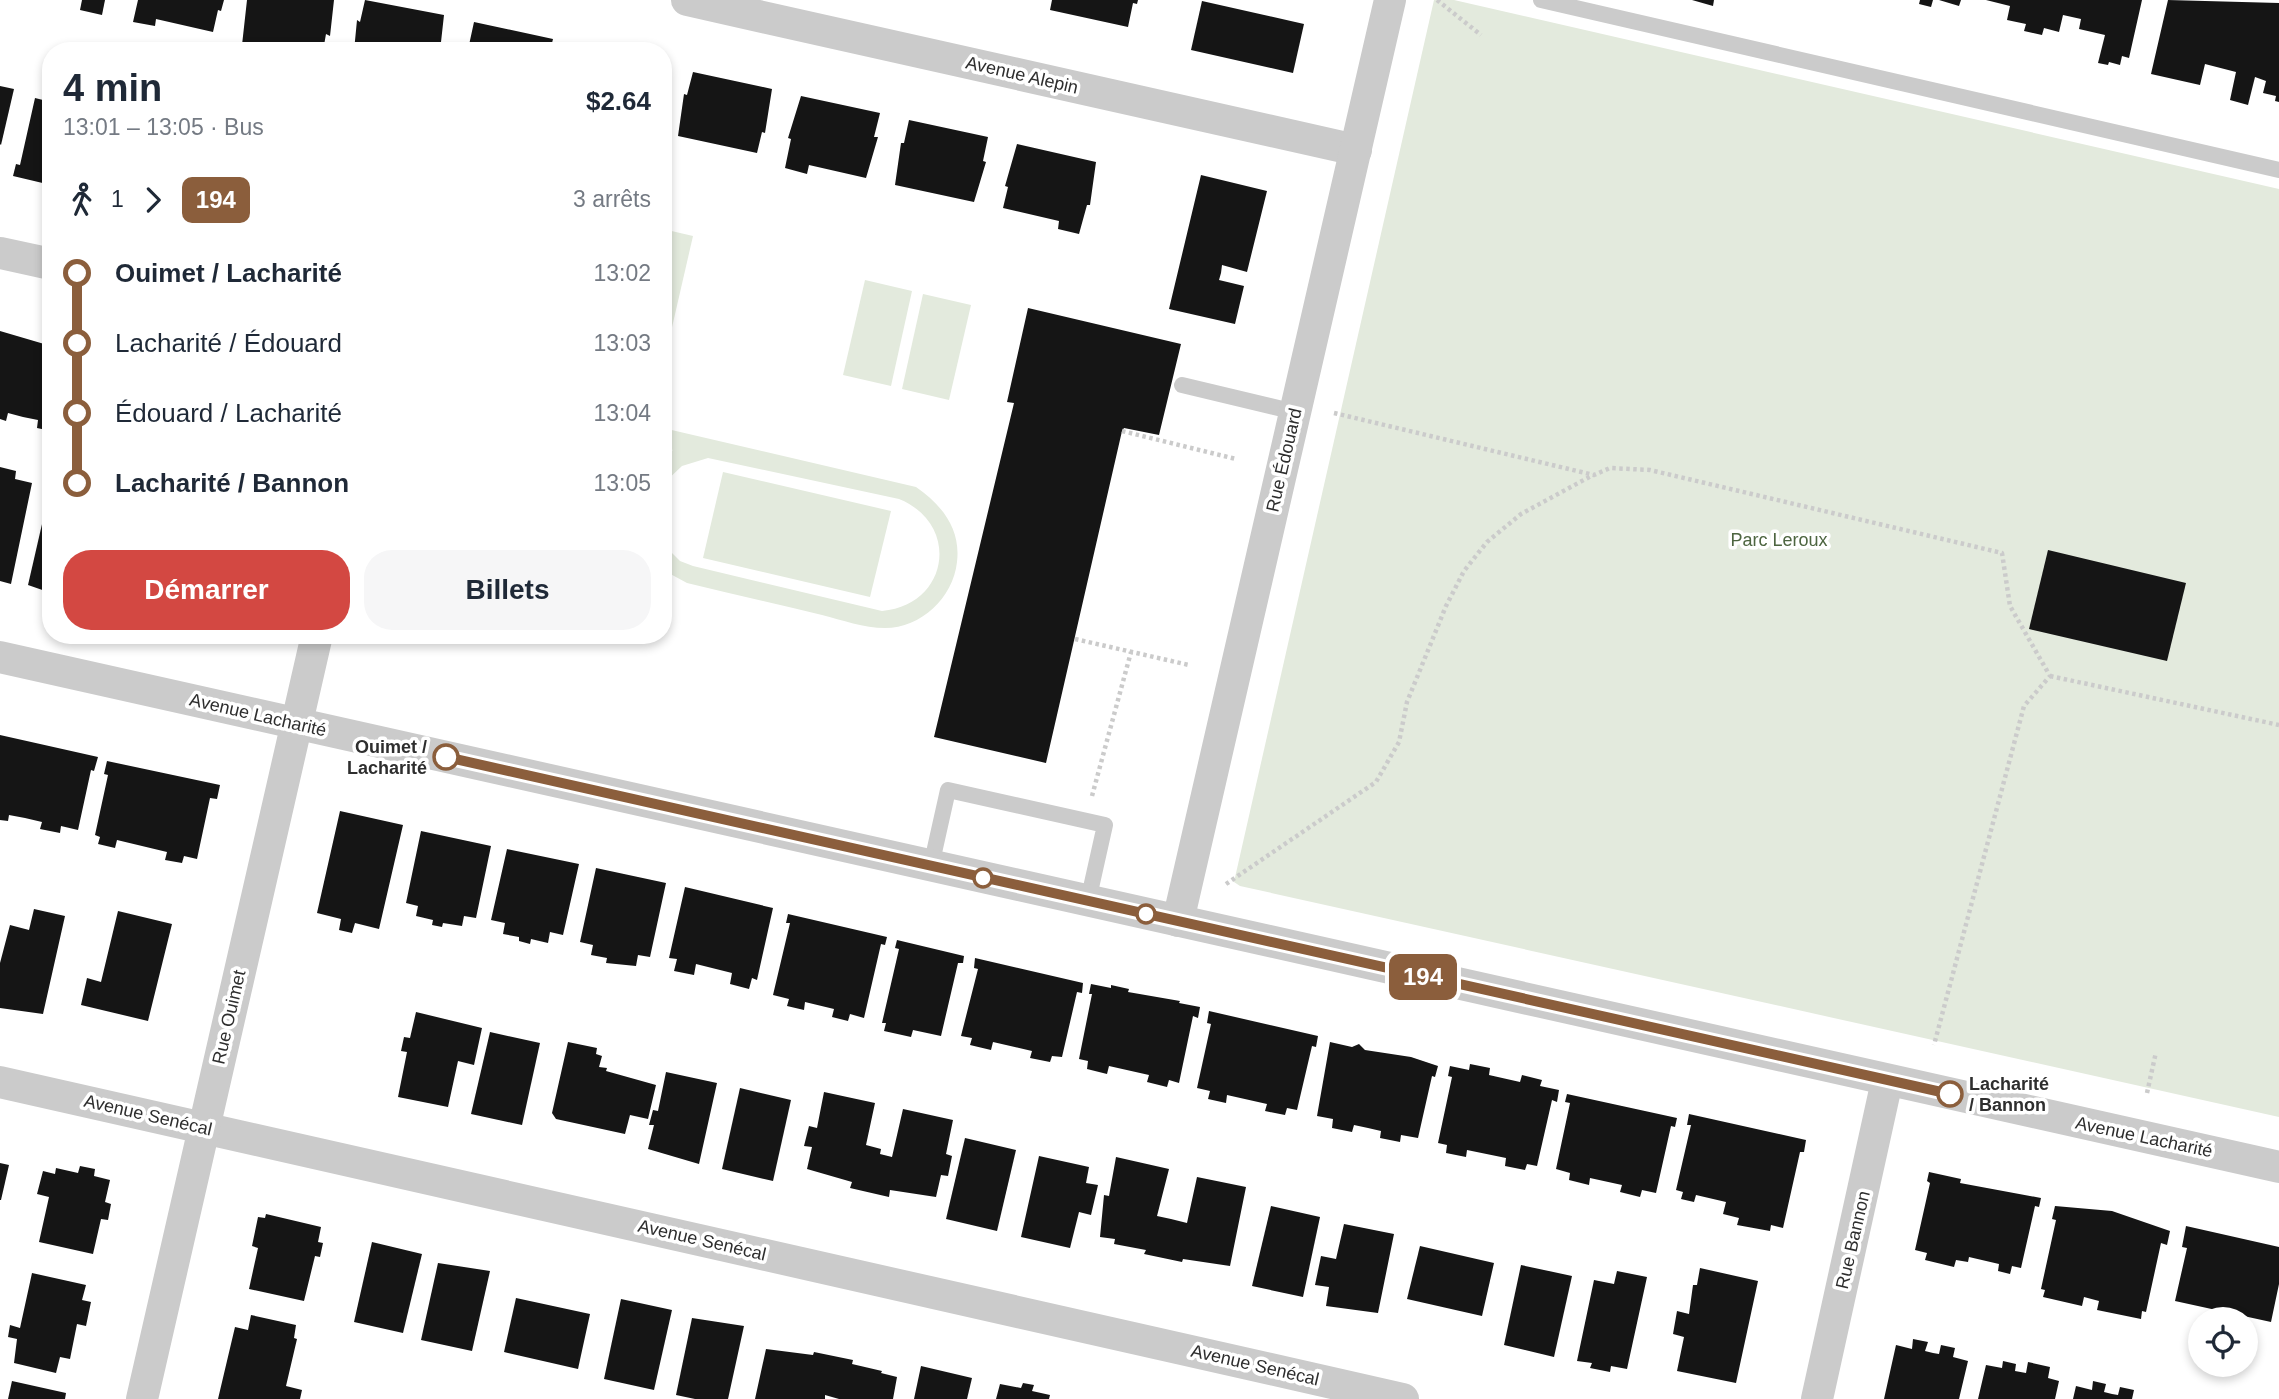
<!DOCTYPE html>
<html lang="fr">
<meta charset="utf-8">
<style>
:root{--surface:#fff;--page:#f6f6f7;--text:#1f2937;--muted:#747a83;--accent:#d34842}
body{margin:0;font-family:Arial,sans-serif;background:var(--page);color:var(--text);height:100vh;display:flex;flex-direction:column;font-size:26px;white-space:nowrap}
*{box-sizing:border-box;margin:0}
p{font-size:23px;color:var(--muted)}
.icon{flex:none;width:38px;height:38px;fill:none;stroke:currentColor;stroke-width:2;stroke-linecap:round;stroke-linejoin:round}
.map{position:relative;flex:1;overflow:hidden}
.panel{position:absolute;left:42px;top:42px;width:630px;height:602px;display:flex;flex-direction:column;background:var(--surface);border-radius:28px;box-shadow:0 4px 10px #0003}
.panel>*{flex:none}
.badge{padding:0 14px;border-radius:10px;font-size:24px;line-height:46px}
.tools{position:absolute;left:2188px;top:1307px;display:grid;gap:14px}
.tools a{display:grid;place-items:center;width:70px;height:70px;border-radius:50%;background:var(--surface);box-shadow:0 4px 10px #0003;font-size:35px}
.map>.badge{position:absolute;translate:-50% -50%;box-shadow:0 0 0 4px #fff}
.legs{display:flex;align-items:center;gap:10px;height:77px;padding:0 21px;font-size:23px}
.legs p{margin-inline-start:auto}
.head{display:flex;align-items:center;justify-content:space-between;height:119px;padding:0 21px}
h1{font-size:38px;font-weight:800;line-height:52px}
.action{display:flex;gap:14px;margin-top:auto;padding:14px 21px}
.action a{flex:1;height:80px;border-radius:28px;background:var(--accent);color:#fff;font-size:28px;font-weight:800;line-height:80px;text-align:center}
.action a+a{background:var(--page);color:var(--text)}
ul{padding:0 21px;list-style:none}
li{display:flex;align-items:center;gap:24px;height:70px;font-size:26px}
li i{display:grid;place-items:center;width:10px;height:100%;margin:0 9px;background:currentColor}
li i::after{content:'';width:18px;height:18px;margin:-9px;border:5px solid;border-radius:50%;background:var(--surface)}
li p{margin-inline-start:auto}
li:first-child i{background:linear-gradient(#0000 50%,currentColor 0)}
li:last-child i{background:linear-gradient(currentColor 50%,#0000 0)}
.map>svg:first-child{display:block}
</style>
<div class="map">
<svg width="2279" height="1399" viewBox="0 0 2279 1399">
<rect width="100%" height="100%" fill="#fff"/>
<g fill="#e3eadd">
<polygon points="1434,0 1454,0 2279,189 2279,1117 1240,886 1234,882"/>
<polygon points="663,229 693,236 670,336 663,334"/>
<polygon points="865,280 912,291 891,386 843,375"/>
<polygon points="923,294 971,305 949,400 902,389"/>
<path d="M663 428 916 487C942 505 961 529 957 562 953 598 921 628 885 628 864 628 842 620 822 615 777 604 732 594 687 583L663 570V544L680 561 693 566 882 611C949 605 961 524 899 499L708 458 682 466 663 484V456L673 450 663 447Z"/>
<polygon points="723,472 891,511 870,597 703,558"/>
</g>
<g fill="#151515">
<polygon points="82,0 105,0 102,15 80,10"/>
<polygon points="138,0 224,0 221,11 218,10 213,32 156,19 155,26 133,22"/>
<polygon points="247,0 334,0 330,36 326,34 323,51 299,51 262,43 261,50 242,45"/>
<polygon points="365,0 444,15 440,51 354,51 357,20 360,22"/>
<polygon points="1052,0 1138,0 1137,4 1133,3 1128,27 1050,10"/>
<polygon points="1692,0 1714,0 1713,6"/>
<polygon points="1920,0 1933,0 1931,7 1919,4"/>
<polygon points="1939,0 1961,0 1959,6"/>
<polygon points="1986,0 2142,0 2129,58 2122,56 2120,65 2109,62 2108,65 2098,63 2105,35 2079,29 2081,19 2063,15 2059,32 2044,28 2042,35 2024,31 2026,24 2007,20 2010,6"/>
<polygon points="2168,0 2279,3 2279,102 2275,101 2276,96 2263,93 2266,81 2255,77 2248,105 2230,100 2236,72 2205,64 2200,85 2151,74"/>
<polygon points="1202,1 1304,24 1293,73 1191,50"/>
<polygon points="474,22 553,39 550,51 464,51 465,44 469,45"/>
<polygon points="693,72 772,89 765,133 762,132 757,153 678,136 684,94 687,95"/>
<polygon points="0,86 14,89 1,145 0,144"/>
<polygon points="801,96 880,113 874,137 878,137 866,178 809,165 807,174 785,168 791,139 788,138"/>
<polygon points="35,98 51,102 51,185 13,176 16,164 20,165"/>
<polygon points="909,120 988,137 983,161 986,162 974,202 895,185 901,143 904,143"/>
<polygon points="1017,144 1096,162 1090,205 1087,205 1079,234 1058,229 1059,221 1003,208 1008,187 1005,186"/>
<polygon points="1201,175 1267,191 1247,272 1222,265 1221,273 1219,280 1244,286 1235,324 1169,309"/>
<polygon points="1028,308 1181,344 1159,435 1124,428 1122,431 1046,763 934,737 1014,403 1007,402"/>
<polygon points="0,331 51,346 51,431 37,428 38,420 23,417 8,413 6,421 0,419"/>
<polygon points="0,467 16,471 15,479 32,483 11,584 0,581"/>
<polygon points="45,511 51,513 51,593 28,585"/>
<polygon points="2048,550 2186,583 2167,661 2029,629"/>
<polygon points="0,735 98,757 94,771 91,770 78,830 61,826 60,833 40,829 42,822 25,818 9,815 8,821 0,820"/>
<polygon points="107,761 220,785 217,799 210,798 197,859 184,856 182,863 165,860 167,852 117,840 115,848 98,844 100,837 95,835 108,775 104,774"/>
<polygon points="340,811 403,825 379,929 355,923 352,933 339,930 341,919 317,913"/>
<polygon points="421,831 491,846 476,918 464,916 462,926 443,923 442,927 432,925 433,920 416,916 418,906 406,903"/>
<polygon points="507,849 579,864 563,935 550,932 548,943 531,939 530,944 519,941 519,937 503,934 505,923 491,920"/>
<polygon points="596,868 666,883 650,957 638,955 636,966 606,963 607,958 591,955 593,945 580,942"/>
<polygon points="685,887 773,908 757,980 752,978 749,989 730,984 732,973 696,964 694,975 674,971 677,959 669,958"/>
<polygon points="34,909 65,916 43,1014 0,1008 0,963 10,925 29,930"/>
<polygon points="118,911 172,924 148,1021 81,1005 87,978 101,982"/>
<polygon points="788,914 887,937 885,945 881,944 864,1018 850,1014 848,1021 832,1017 834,1009 805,1002 804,1010 787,1006 789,999 773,995 790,923 786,923"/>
<polygon points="897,940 964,956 963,963 958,963 941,1036 913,1030 911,1037 884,1031 886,1023 882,1023 899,949 895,948"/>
<polygon points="975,958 1083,983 1082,993 1077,992 1062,1057 1052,1056 1050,1062 1030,1058 1032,1051 993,1042 991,1050 970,1045 972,1038 961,1036 978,969 974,968"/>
<polygon points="1091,984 1111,988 1111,985 1129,989 1128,992 1180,1001 1179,1003 1200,1007 1198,1018 1193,1016 1179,1083 1169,1080 1167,1087 1147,1082 1149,1075 1109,1066 1107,1074 1087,1069 1088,1061 1079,1059 1092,994 1089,994"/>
<polygon points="1209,1011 1318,1036 1316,1047 1312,1046 1297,1110 1287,1108 1285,1115 1265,1111 1267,1104 1227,1095 1226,1103 1208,1099 1210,1091 1197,1088 1211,1024 1207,1023"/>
<polygon points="416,1012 482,1028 474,1065 458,1061 448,1107 398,1097 407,1052 401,1051 404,1037 410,1038"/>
<polygon points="490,1032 540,1043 522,1125 471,1114"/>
<polygon points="568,1042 597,1048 596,1054 602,1056 599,1067 607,1068 606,1071 656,1085 648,1119 630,1115 625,1134 556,1119 552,1113"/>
<polygon points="1330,1042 1352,1047 1359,1044 1365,1050 1411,1057 1438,1066 1435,1077 1432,1076 1418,1138 1401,1135 1400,1142 1380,1138 1381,1131 1368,1128 1354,1125 1352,1132 1332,1128 1333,1119 1317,1116"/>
<polygon points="1470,1064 1490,1068 1489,1075 1520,1082 1522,1075 1542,1080 1540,1086 1559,1090 1557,1102 1552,1100 1537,1166 1527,1164 1525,1170 1505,1166 1506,1158 1467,1150 1466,1157 1446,1153 1447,1145 1438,1143 1452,1077 1448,1076 1450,1066 1469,1070"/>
<polygon points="666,1072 717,1083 699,1164 648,1149 654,1125 649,1125 653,1110 658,1111"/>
<polygon points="740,1088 791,1100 773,1181 722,1169"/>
<polygon points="824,1092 875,1103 866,1145 881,1149 880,1154 892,1157 903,1109 953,1120 946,1154 952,1156 948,1176 941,1175 936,1197 890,1190 889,1197 850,1188 852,1182 807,1169 812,1147 804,1146 809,1126 817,1128"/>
<polygon points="1567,1094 1677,1118 1675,1127 1671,1126 1656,1193 1642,1190 1640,1197 1620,1192 1622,1185 1590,1178 1589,1185 1569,1180 1570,1173 1556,1169 1570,1103 1565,1102"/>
<polygon points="1689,1114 1806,1140 1804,1152 1800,1152 1783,1228 1771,1225 1770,1231 1737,1225 1739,1218 1723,1214 1726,1202 1696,1195 1694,1202 1681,1199 1683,1192 1676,1190 1691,1125 1687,1125"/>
<polygon points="965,1138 1016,1150 997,1231 946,1219"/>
<polygon points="1039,1156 1089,1167 1086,1183 1098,1185 1091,1215 1079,1212 1070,1248 1021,1237"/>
<polygon points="1116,1157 1169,1169 1157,1216 1171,1219 1187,1223 1197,1177 1246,1187 1230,1266 1183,1259 1182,1262 1144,1254 1146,1250 1114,1244 1115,1239 1100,1237 1104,1195 1109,1196"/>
<polygon points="0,1163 9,1165 1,1200 0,1200"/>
<polygon points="80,1166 95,1169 94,1176 110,1180 105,1202 111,1204 108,1220 101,1219 93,1254 39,1242 49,1197 37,1194 43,1171 55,1174 56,1168 78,1173"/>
<polygon points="1929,1172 1961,1179 1960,1183 2041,1198 2039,1207 2035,1206 2021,1268 2012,1266 2010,1274 1998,1271 1999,1264 1969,1257 1968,1262 1956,1260 1954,1267 1925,1260 1927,1253 1915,1250 1930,1183 1927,1181"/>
<polygon points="1271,1206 1320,1217 1303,1297 1252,1286"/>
<polygon points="2055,1206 2112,1211 2170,1231 2167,1245 2161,1243 2146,1312 2142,1311 2141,1319 2097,1310 2099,1301 2084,1297 2082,1306 2043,1297 2045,1290 2041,1289 2056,1220 2052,1219"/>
<polygon points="266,1214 321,1227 318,1242 323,1243 320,1257 315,1256 304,1301 249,1289 258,1248 252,1246 258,1217 265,1218"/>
<polygon points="1344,1224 1394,1234 1378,1313 1326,1306 1329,1287 1315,1285 1321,1256 1336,1259"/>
<polygon points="2186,1226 2279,1247 2279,1284 2271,1322 2175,1301 2187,1248 2182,1247"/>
<polygon points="372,1242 422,1254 403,1333 354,1322"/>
<polygon points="1420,1246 1494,1263 1482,1316 1407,1299"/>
<polygon points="438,1263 490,1271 472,1351 421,1340"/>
<polygon points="1521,1265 1572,1276 1554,1357 1504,1345"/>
<polygon points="1700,1268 1758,1281 1736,1383 1677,1371 1684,1337 1673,1334 1677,1311 1689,1314 1693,1285 1697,1285"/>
<polygon points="1617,1271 1647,1277 1627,1369 1611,1366 1610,1372 1590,1368 1592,1363 1577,1361 1594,1280 1614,1284"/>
<polygon points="32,1273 86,1285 82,1300 91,1302 86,1326 77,1324 70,1359 60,1357 56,1373 14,1363 17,1339 8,1337 10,1325 20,1328"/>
<polygon points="516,1298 590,1314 578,1369 504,1352"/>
<polygon points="621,1299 672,1310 654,1390 604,1379"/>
<polygon points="251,1315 296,1325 294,1338 297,1339 286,1386 302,1390 300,1399 218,1399 235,1327 248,1330"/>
<polygon points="692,1318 744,1326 728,1399 695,1399 676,1395"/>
<polygon points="1913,1339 1928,1342 1925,1351 1933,1353 1939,1354 1941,1345 1955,1348 1953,1357 1968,1361 1959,1399 1884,1399 1896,1345 1912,1349"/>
<polygon points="766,1349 813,1355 814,1352 853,1360 852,1364 882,1371 881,1373 897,1377 893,1399 839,1399 825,1395 825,1399 755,1399"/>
<polygon points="2003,1361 2016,1364 2015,1371 2026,1373 2028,1362 2050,1367 2048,1378 2059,1381 2055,1399 1978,1399 1986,1365 2002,1368"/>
<polygon points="921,1366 972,1378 967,1399 914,1399"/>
<polygon points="12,1381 66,1393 65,1399 8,1399"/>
<polygon points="2093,1381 2106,1384 2104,1392 2112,1394 2118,1395 2120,1387 2134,1390 2132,1399 2073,1399 2076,1386 2092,1390"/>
<polygon points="1023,1383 1034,1385 1032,1391 1050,1395 1049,1399 996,1399 1000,1384 1021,1388"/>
</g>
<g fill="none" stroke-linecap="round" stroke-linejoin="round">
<g stroke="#cbcbcb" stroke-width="4.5" stroke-dasharray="3.5 3.5" stroke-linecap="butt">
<polyline points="1437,0 1481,35"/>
<polyline points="1334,413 1594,475 1610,468 1650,470 2002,553 2010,606 2050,676 2024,706 1934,1045"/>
<polyline points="1122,431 1236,459"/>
<polyline points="1075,639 1189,665"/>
<polyline points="2050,676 2279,725"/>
<polyline points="1092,796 1131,652"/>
<polyline points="1226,884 1376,782 1399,742 1407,702 1446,606 1464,571 1487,542 1521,514 1593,475"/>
<polyline points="2147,1093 2156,1052"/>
</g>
<g stroke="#cbcbcb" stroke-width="16">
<polyline points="1541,0 2279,170"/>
<polyline points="1182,385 1295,412"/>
<polyline points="931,866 948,790 1105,825 1088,901"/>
</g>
<g stroke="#cbcbcb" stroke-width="32">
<polyline points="687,0 1356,150"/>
<polyline points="0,253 51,264"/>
<polyline points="0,657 2279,1167"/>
<polyline points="1178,921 1390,0"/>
<polyline points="0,1082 1403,1399"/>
<polyline points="142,1399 317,635"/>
<polyline points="1817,1399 1887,1081"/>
</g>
</g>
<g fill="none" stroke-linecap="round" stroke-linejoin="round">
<defs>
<polyline id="line-1" points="446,757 1950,1094"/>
</defs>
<use href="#line-1" stroke="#fff" stroke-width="16"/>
<use href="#line-1" stroke="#8b5e3c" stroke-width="10"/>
</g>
<g fill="#fff" stroke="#8b5e3c" stroke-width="3.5">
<circle cx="446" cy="757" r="12"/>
<circle cx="983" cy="878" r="9"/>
<circle cx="1146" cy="914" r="9"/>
<circle cx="1950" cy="1094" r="12"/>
</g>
<g text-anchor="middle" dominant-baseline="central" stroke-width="7" stroke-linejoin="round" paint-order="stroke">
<g font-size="18" fill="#2e2e2e" stroke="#fff">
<text transform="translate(1022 75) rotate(13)">Avenue Alepin</text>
<text transform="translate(1284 460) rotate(-77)">Rue Édouard</text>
<text transform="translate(258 715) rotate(13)">Avenue Lacharité</text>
<text transform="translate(229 1017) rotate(-77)">Rue Ouimet</text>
<text transform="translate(148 1115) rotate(13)">Avenue Senécal</text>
<text transform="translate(2144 1137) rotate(12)">Avenue Lacharité</text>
<text transform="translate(702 1240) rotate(13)">Avenue Senécal</text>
<text transform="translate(1853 1240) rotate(-77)">Rue Bannon</text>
<text transform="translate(1255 1365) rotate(13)">Avenue Senécal</text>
</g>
<g font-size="18" fill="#4d6540" stroke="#fff">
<text x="1779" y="540">Parc Leroux</text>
</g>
<g font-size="18" font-weight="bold" fill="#2e2e2e" stroke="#fff" text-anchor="end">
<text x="427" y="747">Ouimet /<tspan x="427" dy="21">Lacharité</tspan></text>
<text x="1969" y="1084" text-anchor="start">Lacharité<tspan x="1969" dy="21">/ Bannon</tspan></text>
</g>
</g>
</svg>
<div class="tools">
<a><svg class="icon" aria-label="locate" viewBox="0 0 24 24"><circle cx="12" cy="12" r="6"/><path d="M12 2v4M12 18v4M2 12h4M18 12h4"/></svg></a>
</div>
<b class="badge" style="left:1423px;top:977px;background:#8b5e3c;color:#fff">194</b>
<section class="panel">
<div class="head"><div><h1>4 min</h1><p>13:01 – 13:05 · Bus</p></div><b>$2.64</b></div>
<div class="legs"><svg class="icon" aria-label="walk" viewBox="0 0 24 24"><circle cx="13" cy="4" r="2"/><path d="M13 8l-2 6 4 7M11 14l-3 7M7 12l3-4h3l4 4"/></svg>1<svg class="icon" aria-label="forward" viewBox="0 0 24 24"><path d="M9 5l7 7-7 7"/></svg><b class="badge" style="background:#8b5e3c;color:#fff">194</b><p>3 arrêts</p></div>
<ul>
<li><i style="color:#8b5e3c"></i><b>Ouimet / Lacharité</b><p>13:02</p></li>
<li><i style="color:#8b5e3c"></i><span>Lacharité / Édouard</span><p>13:03</p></li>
<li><i style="color:#8b5e3c"></i><span>Édouard / Lacharité</span><p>13:04</p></li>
<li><i style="color:#8b5e3c"></i><b>Lacharité / Bannon</b><p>13:05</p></li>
</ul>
<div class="action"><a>Démarrer</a><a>Billets</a></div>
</section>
</div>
